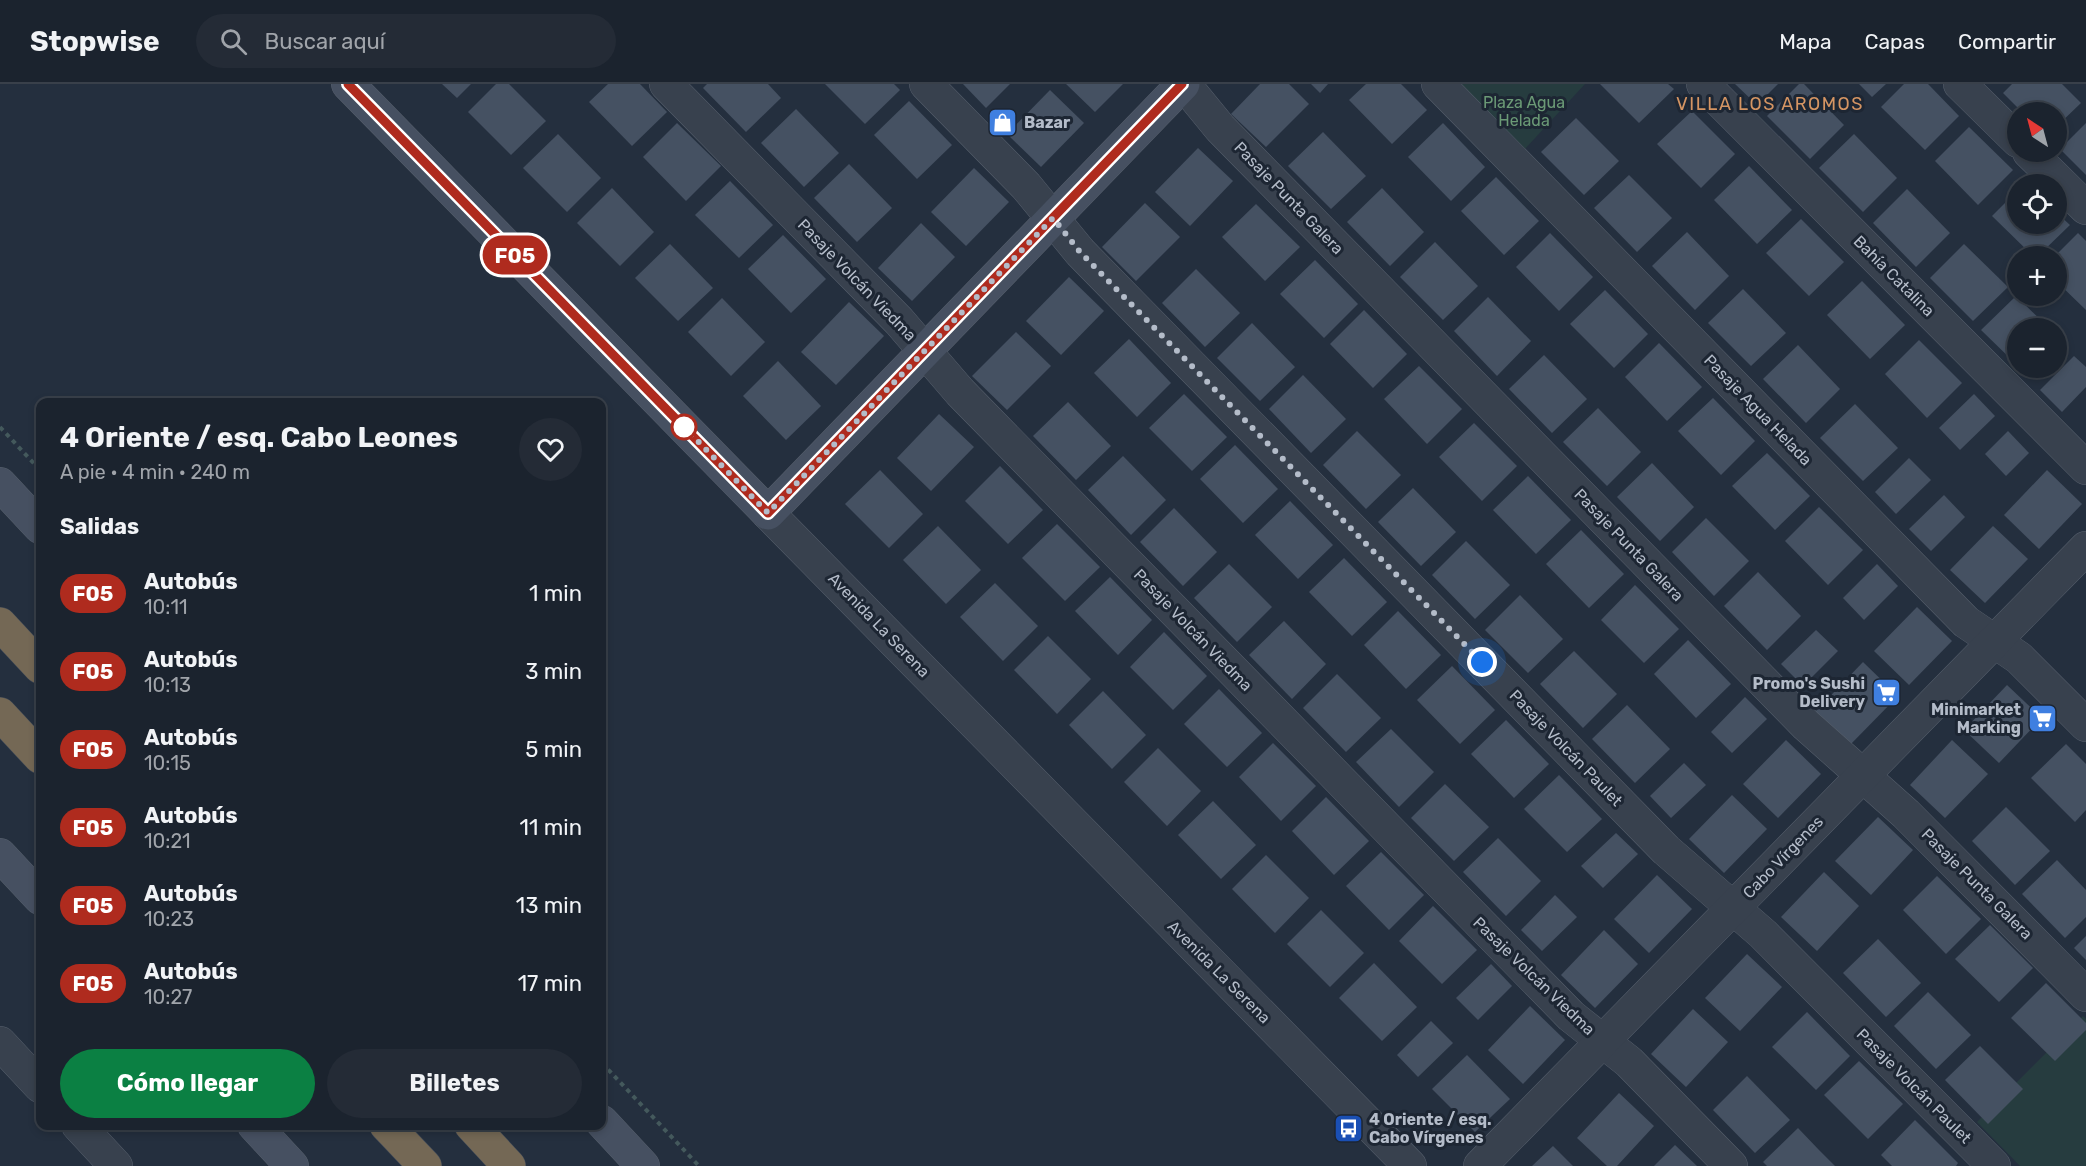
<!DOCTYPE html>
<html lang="es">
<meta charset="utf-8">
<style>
:root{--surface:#1b232e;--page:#242b36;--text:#f1f3f6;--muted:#a0a4aa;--line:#39404a;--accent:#0b8043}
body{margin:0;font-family:Rubik,sans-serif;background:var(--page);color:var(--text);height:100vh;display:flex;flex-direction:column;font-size:22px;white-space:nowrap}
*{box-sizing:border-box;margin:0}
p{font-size:20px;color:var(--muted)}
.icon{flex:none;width:33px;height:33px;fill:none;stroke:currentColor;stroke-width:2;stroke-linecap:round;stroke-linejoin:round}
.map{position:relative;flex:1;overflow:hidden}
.details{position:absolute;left:36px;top:314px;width:570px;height:732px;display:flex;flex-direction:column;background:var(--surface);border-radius:12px;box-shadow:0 3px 9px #0003,0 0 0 2px var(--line)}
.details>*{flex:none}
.badge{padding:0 12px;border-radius:20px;font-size:21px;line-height:39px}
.needle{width:39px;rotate:324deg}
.fabs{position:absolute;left:2007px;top:18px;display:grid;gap:12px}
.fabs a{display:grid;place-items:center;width:60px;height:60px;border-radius:50%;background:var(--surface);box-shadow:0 3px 9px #0003,0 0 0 2px var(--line);font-size:30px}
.you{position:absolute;width:30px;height:30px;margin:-15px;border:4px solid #fff;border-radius:50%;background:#1a73e8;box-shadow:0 0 0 9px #1a73e833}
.map>.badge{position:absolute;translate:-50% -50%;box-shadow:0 0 0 3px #fff}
h2{padding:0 24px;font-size:22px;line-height:54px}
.round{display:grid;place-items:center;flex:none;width:63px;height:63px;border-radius:32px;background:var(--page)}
.head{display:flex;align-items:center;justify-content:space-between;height:102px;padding:0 24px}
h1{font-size:28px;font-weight:700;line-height:45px}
.primary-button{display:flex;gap:12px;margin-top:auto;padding:12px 24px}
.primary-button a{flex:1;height:69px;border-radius:36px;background:var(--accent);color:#fff;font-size:24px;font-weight:700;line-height:69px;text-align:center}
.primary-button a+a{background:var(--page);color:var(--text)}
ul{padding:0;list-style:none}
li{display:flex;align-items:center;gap:18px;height:78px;padding:0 24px}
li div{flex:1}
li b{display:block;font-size:22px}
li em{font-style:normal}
li .badge{min-width:66px;font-weight:700;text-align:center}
header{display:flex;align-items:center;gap:36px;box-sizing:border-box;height:84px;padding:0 30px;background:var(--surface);border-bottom:2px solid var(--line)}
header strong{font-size:28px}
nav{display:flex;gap:33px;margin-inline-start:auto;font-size:21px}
.search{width:420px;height:54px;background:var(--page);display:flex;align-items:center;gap:15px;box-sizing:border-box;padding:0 21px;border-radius:33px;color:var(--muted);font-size:22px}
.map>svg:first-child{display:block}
</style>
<header>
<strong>Stopwise</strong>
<div class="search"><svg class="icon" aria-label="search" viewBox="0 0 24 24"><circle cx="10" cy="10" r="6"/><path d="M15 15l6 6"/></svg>Buscar aquí</div>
<nav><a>Mapa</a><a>Capas</a><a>Compartir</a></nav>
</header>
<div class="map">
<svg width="2086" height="1082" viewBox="0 0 2086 1082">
<rect width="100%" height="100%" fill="#242f3e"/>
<g fill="#263c3f">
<polygon points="1458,0 1585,0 1524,66"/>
<polygon points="2083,932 2086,935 2086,1082 2020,1082 1977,1038"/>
</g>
<g fill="#455162">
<polygon points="442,0 471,0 457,14"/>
<polygon points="496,0 509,0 546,37 511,71 468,28"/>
<polygon points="608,0 640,0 667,28 632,62 589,18"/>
<polygon points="707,0 768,0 781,14 746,48 703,4"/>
<polygon points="825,0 894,0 900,6 865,40"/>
<polygon points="963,0 1010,0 986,24"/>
<polygon points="1066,0 1123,0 1095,28"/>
<polygon points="1260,0 1289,0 1309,20 1266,63 1231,30"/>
<polygon points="1311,0 1328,0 1320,9"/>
<polygon points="1366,0 1401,0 1427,26 1392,60 1349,16"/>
<polygon points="1600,0 1668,0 1674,5 1639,39"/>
<polygon points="1735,0 1778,0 1757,21"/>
<polygon points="1799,0 1804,0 1844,41 1810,75 1767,32"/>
<polygon points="1859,0 1886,0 1872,13"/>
<polygon points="1904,0 1928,0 1959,32 1925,66 1881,23"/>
<polygon points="2012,0 2062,0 2081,19 2056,43 2056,28 2022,28 2003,9"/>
<polygon points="1050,6 1084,39 1041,83 1007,50"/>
<polygon points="909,17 952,61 917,95 874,51"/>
<polygon points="796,25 839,69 804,103 761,59"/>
<polygon points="1692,27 1735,70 1701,104 1657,60"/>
<polygon points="1576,34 1619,77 1584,111 1541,68"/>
<polygon points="677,39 721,82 686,117 643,73"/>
<polygon points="1443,39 1485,83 1451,117 1408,73"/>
<polygon points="2086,39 2086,91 2060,65"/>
<polygon points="1969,43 2013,86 1978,121 1935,77"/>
<polygon points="1323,48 1366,92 1331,125 1288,82"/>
<polygon points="558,50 601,94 567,128 523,84"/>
<polygon points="1854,50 1897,94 1863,128 1819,84"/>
<polygon points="1198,64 1233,97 1190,142 1155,108"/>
<polygon points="849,80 892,124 857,158 814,114"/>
<polygon points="1749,82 1792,126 1757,160 1714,116"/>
<polygon points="974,84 1009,118 966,162 931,128"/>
<polygon points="1629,91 1672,134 1637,168 1594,124"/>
<polygon points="1496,93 1539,137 1504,171 1461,127"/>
<polygon points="730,97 773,141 739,174 695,131"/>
<polygon points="612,104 654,148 620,182 577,139"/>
<polygon points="1382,104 1424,148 1390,182 1347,138"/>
<polygon points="1907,105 1950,149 1916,183 1873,139"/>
<polygon points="2018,106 2018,140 2056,140 2056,128 2070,141 2038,172 2033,172 1992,132"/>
<polygon points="1145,119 1180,153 1136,197 1102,163"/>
<polygon points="1256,120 1300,163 1265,197 1222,153"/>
<polygon points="1801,135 1844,178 1809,212 1766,169"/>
<polygon points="921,139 955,173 912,217 878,184"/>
<polygon points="1687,148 1729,192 1695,226 1652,182"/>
<polygon points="1550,149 1593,193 1559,227 1516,183"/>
<polygon points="2078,149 2086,157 2086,226 2056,197 2056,172 2055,172"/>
<polygon points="783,151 826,195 791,229 748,185"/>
<polygon points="1435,158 1478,202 1443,236 1400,193"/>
<polygon points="670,160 713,204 678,237 635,194"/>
<polygon points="1964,160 2008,203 1973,237 1930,194"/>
<polygon points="1315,176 1358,220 1324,254 1280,210"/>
<polygon points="1196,185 1240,229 1205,263 1162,219"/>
<polygon points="1069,193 1104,227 1061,271 1026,237"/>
<polygon points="1862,197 1905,241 1870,275 1827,231"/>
<polygon points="1743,205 1786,249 1751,282 1708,239"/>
<polygon points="1605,206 1648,250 1614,284 1570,240"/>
<polygon points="2016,212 2049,244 2018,244 2018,282 1981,246"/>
<polygon points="1488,213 1531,257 1497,292 1454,247"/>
<polygon points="722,214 765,258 731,292 688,248"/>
<polygon points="849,218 884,252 836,301 801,268"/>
<polygon points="1364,226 1407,270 1373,304 1330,260"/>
<polygon points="1252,239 1295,283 1260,317 1217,274"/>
<polygon points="1016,248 1051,282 1007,326 972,292"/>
<polygon points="1129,255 1171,299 1137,333 1094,289"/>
<polygon points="1919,256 1962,299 1927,334 1885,290"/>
<polygon points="1659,259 1702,303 1667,337 1625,293"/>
<polygon points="1798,261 1840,305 1806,339 1763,295"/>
<polygon points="1544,271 1587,315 1552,349 1509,305"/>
<polygon points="2074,272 2086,283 2086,303 2062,328 2040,306"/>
<polygon points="778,277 821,322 786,356 743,312"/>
<polygon points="1419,282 1462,325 1427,360 1384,315"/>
<polygon points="1303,291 1346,335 1311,369 1269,325"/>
<polygon points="1184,310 1227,353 1192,387 1149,344"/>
<polygon points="1974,310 1995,332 1960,366 1939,344"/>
<polygon points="1713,314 1755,357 1721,391 1678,347"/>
<polygon points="1068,318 1111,362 1076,396 1033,352"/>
<polygon points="1855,320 1898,364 1863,397 1820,354"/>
<polygon points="1598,324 1641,368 1607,402 1563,358"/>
<polygon points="939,330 974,363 931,407 897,374"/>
<polygon points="1474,339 1517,382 1482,417 1439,373"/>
<polygon points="1357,347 1401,391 1366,425 1323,381"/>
<polygon points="2008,347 2029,369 2006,392 1985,370"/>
<polygon points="1235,361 1278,405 1243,439 1200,395"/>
<polygon points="1767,369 1810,412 1775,446 1732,402"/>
<polygon points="1123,372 1166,416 1131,451 1088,406"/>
<polygon points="1909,374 1931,396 1896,430 1875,408"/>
<polygon points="1652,379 1694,423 1660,457 1617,413"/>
<polygon points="1000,382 1043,426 1008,460 965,417"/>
<polygon points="880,386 923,430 889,464 845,420"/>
<polygon points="2047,386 2082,420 2039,465 2004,431"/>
<polygon points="1528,392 1571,436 1536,470 1493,426"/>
<polygon points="1413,404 1456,448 1421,482 1378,438"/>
<polygon points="1944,411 1965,433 1931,467 1909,445"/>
<polygon points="1290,417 1333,461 1298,495 1255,451"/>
<polygon points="1819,423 1863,466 1828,501 1785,457"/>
<polygon points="1174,424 1217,468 1183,502 1140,458"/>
<polygon points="1706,434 1749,477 1714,512 1672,468"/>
<polygon points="1057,440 1100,483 1065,517 1022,474"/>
<polygon points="938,442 981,486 946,520 903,476"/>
<polygon points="1993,442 2028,475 1985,519 1950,486"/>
<polygon points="1581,446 1624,490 1589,524 1546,480"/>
<polygon points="1466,457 1510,501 1475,535 1432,491"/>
<polygon points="1344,474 1387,518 1352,552 1309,508"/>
<polygon points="1229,480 1272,523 1237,558 1194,514"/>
<polygon points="1877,480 1898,502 1864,536 1843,514"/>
<polygon points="1758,488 1801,532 1767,566 1724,522"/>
<polygon points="1110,493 1152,536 1118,571 1075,527"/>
<polygon points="995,499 1038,542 1003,577 960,533"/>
<polygon points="1635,501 1679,545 1644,579 1601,536"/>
<polygon points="1520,511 1563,555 1528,589 1485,546"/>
<polygon points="1917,523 1952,557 1909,601 1874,567"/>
<polygon points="1398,527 1441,571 1406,605 1364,561"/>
<polygon points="1284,537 1326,580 1292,615 1249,571"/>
<polygon points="1816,546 1838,567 1803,602 1781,580"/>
<polygon points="1164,548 1207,592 1173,626 1130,583"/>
<polygon points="1048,552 1091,595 1057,630 1014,586"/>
<polygon points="1688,556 1731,600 1696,634 1654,590"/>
<polygon points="1574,567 1617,610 1583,644 1540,600"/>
<polygon points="1863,578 1898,612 1849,662 1814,629"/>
<polygon points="1452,582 1495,626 1460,660 1417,616"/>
<polygon points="1337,590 1381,634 1346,668 1303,624"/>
<polygon points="2007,601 2042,634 1999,679 1964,646"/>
<polygon points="1219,605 1262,649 1227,683 1184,640"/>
<polygon points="1103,607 1146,651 1112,685 1069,641"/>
<polygon points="1745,613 1767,635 1732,669 1711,648"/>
<polygon points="1627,621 1670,665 1635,699 1592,655"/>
<polygon points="1506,636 1549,680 1514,714 1471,670"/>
<polygon points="1391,645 1434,688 1399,723 1356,678"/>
<polygon points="1786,656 1821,690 1778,734 1743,700"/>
<polygon points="1952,656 1988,690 1945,734 1910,701"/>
<polygon points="1273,659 1316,702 1281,737 1239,693"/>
<polygon points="2066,660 2086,680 2086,726 2075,738 2031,694"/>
<polygon points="1158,664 1201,707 1167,742 1124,698"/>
<polygon points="1684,679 1706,701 1671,734 1650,712"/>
<polygon points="1559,691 1602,735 1567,768 1524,725"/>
<polygon points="1445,700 1489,743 1454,777 1411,734"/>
<polygon points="1732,711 1767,745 1724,789 1689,755"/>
<polygon points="1326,713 1369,757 1334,791 1292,747"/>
<polygon points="1213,717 1256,761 1221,795 1178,751"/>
<polygon points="2006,723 2050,767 2015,801 1972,757"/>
<polygon points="1878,733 1913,766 1871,811 1835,777"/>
<polygon points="1616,749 1638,770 1603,804 1581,782"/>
<polygon points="1498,754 1541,797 1506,832 1463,788"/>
<polygon points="1381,768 1424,811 1389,846 1346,802"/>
<polygon points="1266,771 1309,814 1275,849 1232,805"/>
<polygon points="2057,776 2086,806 2086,833 2065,854 2022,810"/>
<polygon points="1824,788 1859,822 1817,867 1781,833"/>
<polygon points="1657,791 1692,825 1649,869 1614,835"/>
<polygon points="1937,792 1981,835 1946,870 1903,826"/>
<polygon points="1555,811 1577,833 1542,867 1521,846"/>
<polygon points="1433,822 1477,866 1442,900 1399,857"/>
<polygon points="1321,826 1364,869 1330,903 1287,860"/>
<polygon points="1990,841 2033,884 1999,918 1955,875"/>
<polygon points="1604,846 1638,880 1595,924 1561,891"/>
<polygon points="2086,852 2086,876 2074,864"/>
<polygon points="1878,855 1921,899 1886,933 1843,889"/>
<polygon points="1747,870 1782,903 1740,947 1705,914"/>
<polygon points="1374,879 1417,923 1382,957 1339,914"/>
<polygon points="1491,880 1512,902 1478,936 1456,914"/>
<polygon points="2046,899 2086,939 2086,946 2055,977 2011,934"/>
<polygon points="1928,908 1971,951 1936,985 1894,942"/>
<polygon points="1530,922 1565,956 1523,1000 1488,966"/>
<polygon points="1693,925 1728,958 1686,1003 1651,970"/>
<polygon points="1807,928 1850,972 1816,1006 1772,963"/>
<polygon points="1431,937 1453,959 1418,993 1397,971"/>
<polygon points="1980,962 2023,1005 1988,1040 1945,996"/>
<polygon points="1467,971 1510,1015 1475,1048 1432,1005"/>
<polygon points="1859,977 1903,1020 1868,1055 1824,1011"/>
<polygon points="1747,992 1790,1036 1755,1069 1713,1026"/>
<polygon points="1619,1009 1654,1042 1617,1082 1607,1082 1577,1054"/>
<polygon points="1915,1036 1958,1079 1956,1082 1892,1082 1881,1071"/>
<polygon points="1798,1044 1819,1066 1835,1082 1767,1082 1763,1078"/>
<polygon points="1675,1061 1697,1082 1654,1082"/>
<polygon points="1553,1062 1573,1082 1532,1082"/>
</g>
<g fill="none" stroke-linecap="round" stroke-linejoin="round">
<defs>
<g id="street">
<polyline points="666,0 899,237 960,308 1571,932 1629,978 1731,1082"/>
<polyline points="926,0 1026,102 1080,168 1666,766 1763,850 1994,1082"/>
<polyline points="1184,0 1220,44 1806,641 1906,730 2086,911"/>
<polyline points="1438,0 1966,538 2019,574 2086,641"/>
<polyline points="1703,0 2086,384"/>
<polyline points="1960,0 2018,57"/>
<polyline points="2029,68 2086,124"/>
<polyline points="768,429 1410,1082"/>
<polyline points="0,959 40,1002"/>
<polyline points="78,1041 116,1082"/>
<polyline points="1480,1082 2086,464"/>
</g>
<g id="secondary">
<polyline points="348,0 768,429 1183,0"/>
<polyline points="0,400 40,443"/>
<polyline points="0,771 40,814"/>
<polyline points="602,1038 643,1082"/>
<polyline points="254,1041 292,1082"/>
</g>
<g id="highway">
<polyline points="0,540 40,583"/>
<polyline points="0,630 40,673"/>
<polyline points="386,1041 425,1082"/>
<polyline points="471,1041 509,1082"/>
</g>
</defs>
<use href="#street" stroke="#565f6c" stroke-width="34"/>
<use href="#secondary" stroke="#565f6c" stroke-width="34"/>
<use href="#highway" stroke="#434c59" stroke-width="34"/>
<g stroke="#44595c" stroke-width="4" stroke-dasharray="4.5 4.5" stroke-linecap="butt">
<polyline points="0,343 40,386"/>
<polyline points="602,979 699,1082"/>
</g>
<use href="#street" stroke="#38414e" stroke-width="33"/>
<use href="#secondary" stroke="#465061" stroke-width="33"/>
<use href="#highway" stroke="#746855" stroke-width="33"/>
</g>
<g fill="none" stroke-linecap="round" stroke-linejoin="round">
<defs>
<polyline id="line" points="348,0 768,429 1182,0"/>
</defs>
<use href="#line" stroke="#fff" stroke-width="14"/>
<use href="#line" stroke="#af2b1e" stroke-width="9"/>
<polyline stroke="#b4bcc9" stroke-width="6" stroke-dasharray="0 10.8" points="684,343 680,339 768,429 1053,134 1080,168 1482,578"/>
</g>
<defs>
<symbol id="shop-square" viewBox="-11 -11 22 22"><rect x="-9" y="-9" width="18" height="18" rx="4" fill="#3f7fe0" stroke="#1d2633"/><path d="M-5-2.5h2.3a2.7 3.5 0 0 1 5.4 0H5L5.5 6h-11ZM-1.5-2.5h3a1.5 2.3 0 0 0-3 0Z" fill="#fff"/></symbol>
<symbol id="supermarket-square" viewBox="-11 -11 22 22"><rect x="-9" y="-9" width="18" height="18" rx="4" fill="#3f7fe0" stroke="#1d2633"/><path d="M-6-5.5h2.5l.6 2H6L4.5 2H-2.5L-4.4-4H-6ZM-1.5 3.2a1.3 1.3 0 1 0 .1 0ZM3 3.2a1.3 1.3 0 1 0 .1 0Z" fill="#fff"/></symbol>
<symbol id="bus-square" viewBox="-11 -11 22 22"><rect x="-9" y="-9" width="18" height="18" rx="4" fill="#1a4fb4" stroke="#1d2633"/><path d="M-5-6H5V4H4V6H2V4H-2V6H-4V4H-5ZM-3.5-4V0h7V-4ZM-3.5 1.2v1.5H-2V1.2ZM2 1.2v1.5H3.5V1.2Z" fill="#fff"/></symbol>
</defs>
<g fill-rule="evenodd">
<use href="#shop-square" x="986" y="22" width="33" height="33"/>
<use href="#supermarket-square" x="1870" y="592" width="33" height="33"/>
<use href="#supermarket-square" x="2026" y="618" width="33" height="33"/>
<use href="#bus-square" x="1332" y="1028" width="33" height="33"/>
</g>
<circle fill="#fff" stroke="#af2b1e" stroke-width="3" cx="684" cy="343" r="12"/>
<g text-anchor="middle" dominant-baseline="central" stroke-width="6" stroke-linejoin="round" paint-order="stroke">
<g font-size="16" fill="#6b9a76" stroke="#1d2633">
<text x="1524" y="18">Plaza Agua<tspan x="1524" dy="18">Helada</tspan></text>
</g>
<g font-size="16" font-weight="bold" fill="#b4bcc9" stroke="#1d2633" text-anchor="start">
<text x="1024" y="38">Bazar</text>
<text x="1865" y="599" text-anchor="end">Promo's Sushi<tspan x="1865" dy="18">Delivery</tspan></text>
<text x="2021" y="625" text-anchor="end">Minimarket<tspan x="2021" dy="18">Marking</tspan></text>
<text x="1369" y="1035">4 Oriente / esq.<tspan x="1369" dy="18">Cabo Vírgenes</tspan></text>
</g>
<g font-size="16" fill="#b4bcc9" stroke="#1d2633">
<text transform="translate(1289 114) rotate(46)">Pasaje Punta Galera</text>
<text transform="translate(1894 192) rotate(45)">Bahía Catalina</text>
<text transform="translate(857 196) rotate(46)">Pasaje Volcán Viedma</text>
<text transform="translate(1758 326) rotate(46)">Pasaje Agua Helada</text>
<text transform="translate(1629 461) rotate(46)">Pasaje Punta Galera</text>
<text transform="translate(879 541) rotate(46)">Avenida La Serena</text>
<text transform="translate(1193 546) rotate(46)">Pasaje Volcán Viedma</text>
<text transform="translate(1566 664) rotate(46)">Pasaje Volcán Paulet</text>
<text transform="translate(1783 773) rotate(-46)">Cabo Vírgenes</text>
<text transform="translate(1977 800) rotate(45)">Pasaje Punta Galera</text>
<text transform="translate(1219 888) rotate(45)">Avenida La Serena</text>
<text transform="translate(1534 892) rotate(44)">Pasaje Volcán Viedma</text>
<text transform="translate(1914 1002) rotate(45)">Pasaje Volcán Paulet</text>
</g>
<g font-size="18" letter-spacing="1.5" fill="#d59563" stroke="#1d2633">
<text x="1770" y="20">VILLA LOS AROMOS</text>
</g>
</g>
</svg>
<div class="fabs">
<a><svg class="needle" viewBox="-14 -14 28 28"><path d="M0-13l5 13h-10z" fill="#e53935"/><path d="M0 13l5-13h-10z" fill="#a0a4aa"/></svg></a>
<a><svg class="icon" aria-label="locate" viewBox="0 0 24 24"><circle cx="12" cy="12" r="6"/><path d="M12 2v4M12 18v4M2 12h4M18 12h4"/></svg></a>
<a>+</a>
<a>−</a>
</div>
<div class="you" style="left:1482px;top:578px"></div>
<b class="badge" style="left:515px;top:171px;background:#af2b1e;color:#fff">F05</b>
<section class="details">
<div class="head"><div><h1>4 Oriente / esq. Cabo Leones</h1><p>A pie · 4 min · 240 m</p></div><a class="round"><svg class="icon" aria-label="heart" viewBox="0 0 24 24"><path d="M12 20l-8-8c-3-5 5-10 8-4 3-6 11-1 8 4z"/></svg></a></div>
<h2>Salidas</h2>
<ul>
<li><span class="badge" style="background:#af2b1e;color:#fff">F05</span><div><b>Autobús</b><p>10:11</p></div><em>1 min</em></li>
<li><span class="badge" style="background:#af2b1e;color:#fff">F05</span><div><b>Autobús</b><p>10:13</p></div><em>3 min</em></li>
<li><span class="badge" style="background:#af2b1e;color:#fff">F05</span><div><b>Autobús</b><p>10:15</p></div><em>5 min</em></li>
<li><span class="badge" style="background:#af2b1e;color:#fff">F05</span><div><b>Autobús</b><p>10:21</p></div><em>11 min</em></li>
<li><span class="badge" style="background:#af2b1e;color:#fff">F05</span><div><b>Autobús</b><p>10:23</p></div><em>13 min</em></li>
<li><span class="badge" style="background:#af2b1e;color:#fff">F05</span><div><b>Autobús</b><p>10:27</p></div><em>17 min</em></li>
</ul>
<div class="primary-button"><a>Cómo llegar</a><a>Billetes</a></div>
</section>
</div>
